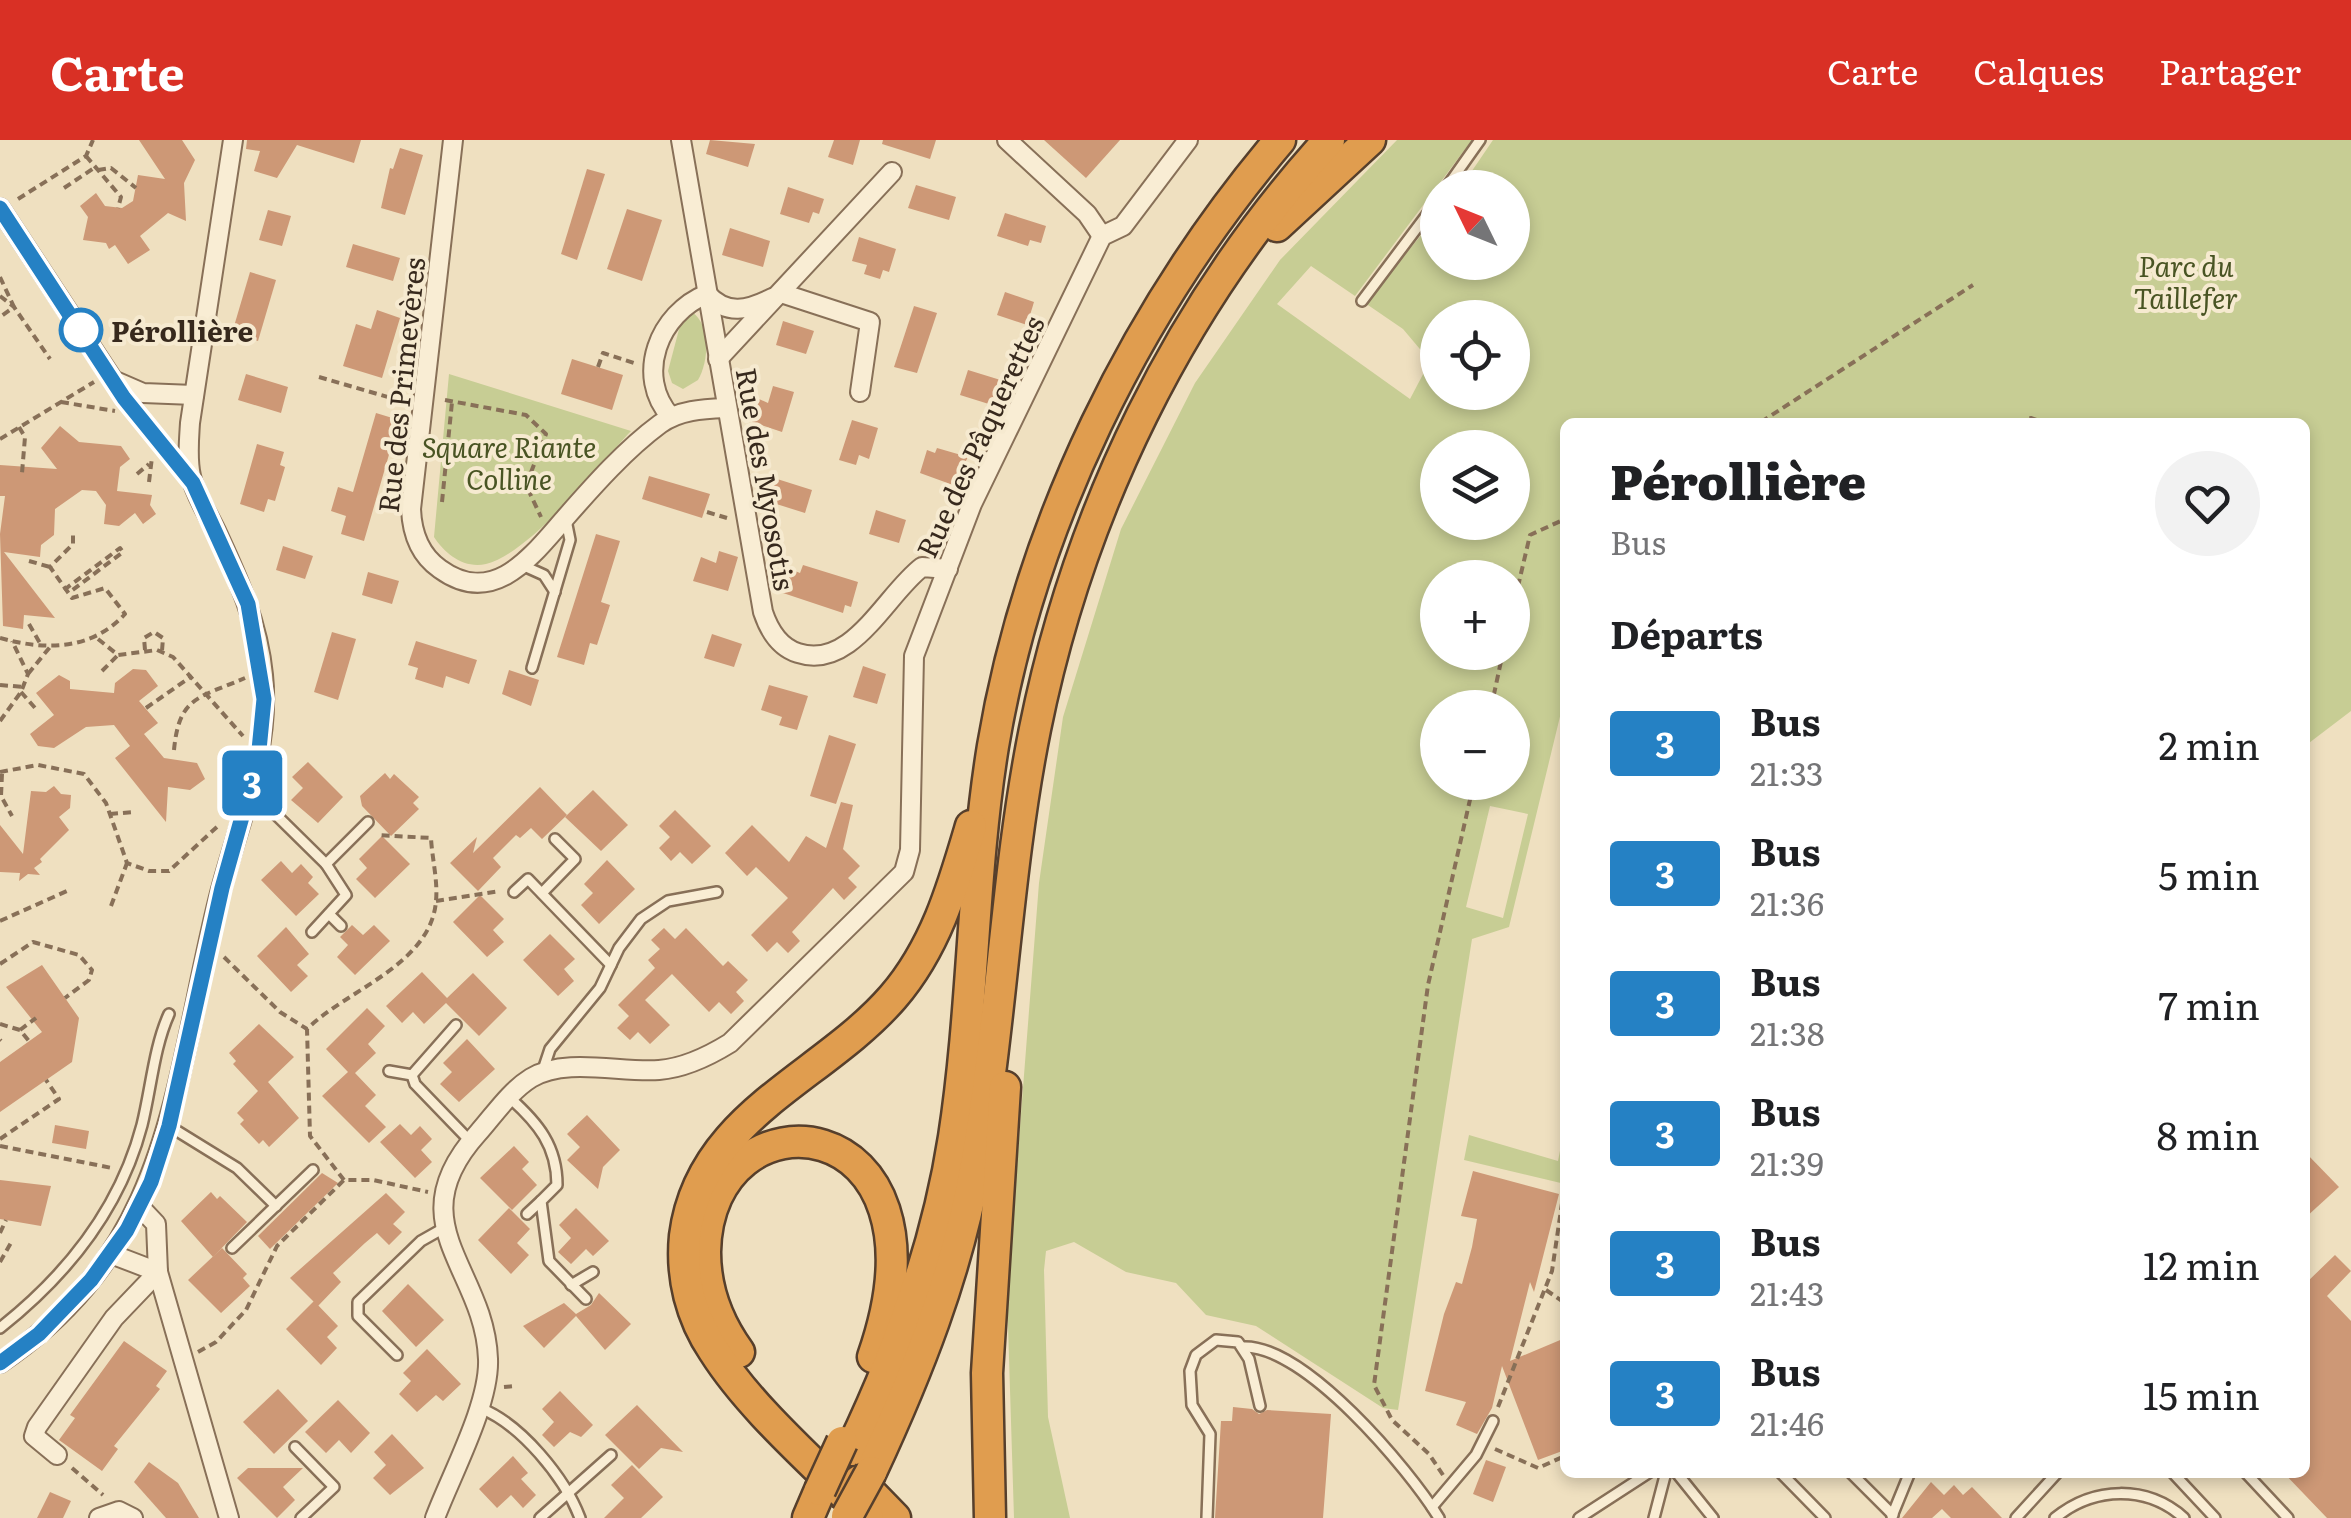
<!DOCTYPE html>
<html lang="fr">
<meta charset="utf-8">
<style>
:root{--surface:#fff;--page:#f2f2f2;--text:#202124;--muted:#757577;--accent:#d93025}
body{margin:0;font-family:Literata,serif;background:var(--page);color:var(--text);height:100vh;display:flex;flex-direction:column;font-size:38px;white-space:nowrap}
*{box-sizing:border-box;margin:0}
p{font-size:32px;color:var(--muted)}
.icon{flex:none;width:55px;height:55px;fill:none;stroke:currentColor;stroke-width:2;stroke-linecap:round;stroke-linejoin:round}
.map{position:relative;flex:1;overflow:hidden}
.details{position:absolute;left:1560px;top:278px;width:750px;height:1060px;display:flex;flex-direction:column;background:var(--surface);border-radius:15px;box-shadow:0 5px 15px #0003}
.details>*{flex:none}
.badge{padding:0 20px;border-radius:8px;font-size:35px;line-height:65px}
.needle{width:65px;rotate:313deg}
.controls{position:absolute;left:1420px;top:30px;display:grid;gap:20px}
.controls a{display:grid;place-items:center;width:110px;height:110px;border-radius:50%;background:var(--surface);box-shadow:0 5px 15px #0003;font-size:50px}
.map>.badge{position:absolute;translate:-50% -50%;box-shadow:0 0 0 5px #fff}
h2{padding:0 50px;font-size:38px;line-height:90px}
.round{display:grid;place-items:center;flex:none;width:105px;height:105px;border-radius:52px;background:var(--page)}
.summary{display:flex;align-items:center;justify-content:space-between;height:170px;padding:0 50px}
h1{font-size:48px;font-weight:800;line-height:75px}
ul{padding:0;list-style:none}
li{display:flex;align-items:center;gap:30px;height:130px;padding:0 50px}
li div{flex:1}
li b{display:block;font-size:38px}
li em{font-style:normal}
li .badge{min-width:110px;font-weight:700;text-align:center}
header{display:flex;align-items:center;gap:60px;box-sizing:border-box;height:140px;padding:0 50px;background:var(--accent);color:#fff}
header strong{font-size:48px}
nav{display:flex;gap:55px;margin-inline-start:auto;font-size:35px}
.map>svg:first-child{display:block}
</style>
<header>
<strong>Carte</strong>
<nav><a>Carte</a><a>Calques</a><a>Partager</a></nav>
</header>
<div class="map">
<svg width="2351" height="1378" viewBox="0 0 2351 1378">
<rect width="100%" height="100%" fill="#efe0c0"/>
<g fill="#c7cd94" fill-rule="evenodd">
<path d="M1397 0H1472L1355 156 1311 126 1277 164 1410 259 1430 221 1403 189 1365 163 1437 76 1438 122H1512V48L1461 47 1493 0H2351V571L2305 606V282H1565V556L1509 787 1472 799 1398 1270 1383 1268 1256 1186 1206 1175 1176 1143 1126 1132 1074 1102 1046 1111 1044 1130 1048 1277 1070 1378H1014L1007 1153 1039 743 1063 577 1121 389 1195 243 1280 120ZM1438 178H1512V252H1438ZM1438 308H1512V382H1438ZM1438 438H1512V512H1438ZM1438 568H1512V642H1438ZM1490 666 1528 674 1503 778 1466 767Z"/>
<path d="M692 172C711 185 709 221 698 240L683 249 672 243 668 231 682 178Z"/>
<path d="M449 234 631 291C598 326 532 412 486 424 464 429 445 414 434 397Z"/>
<polygon points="1565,985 1565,1044 1464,1020 1469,995 1558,1021"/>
</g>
<g fill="#cd9876">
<polygon points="139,0 182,0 195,20 184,43 186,81 168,73 140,96 150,110 128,124 115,105 109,109 106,103 83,100 88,77 80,66 96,53 105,66 122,68 133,61 138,35 165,39"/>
<polygon points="247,0 361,0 354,23 297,5 277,38 254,31 260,11 246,9"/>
<polygon points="710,0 755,4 748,27 706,14"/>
<polygon points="834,0 860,0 853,25 828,17"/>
<polygon points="883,0 936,0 930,19 882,4"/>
<polygon points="1044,0 1120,0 1086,38"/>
<polygon points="400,8 423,15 405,75 381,68 390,28 393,29"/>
<polygon points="587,29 605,34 577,120 561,114"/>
<polygon points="916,45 956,57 949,80 908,68"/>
<polygon points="788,47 824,59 819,74 813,72 809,83 780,74"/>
<polygon points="627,69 662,80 642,141 607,129"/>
<polygon points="268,70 291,76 282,106 259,100"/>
<polygon points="1005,73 1046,86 1041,103 1030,100 1028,106 997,96"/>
<polygon points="730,88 770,101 763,127 722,115"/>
<polygon points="859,97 896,109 889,132 883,130 880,139 864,134 867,125 852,121"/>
<polygon points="353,104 400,118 393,141 346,127"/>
<polygon points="250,132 276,140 258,201 232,193"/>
<polygon points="1005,152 1034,162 1027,185 997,175"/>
<polygon points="914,166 937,173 917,233 894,227"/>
<polygon points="377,170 400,178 382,238 343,226 356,184 371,189"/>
<polygon points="783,181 814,191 806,214 776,205"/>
<polygon points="572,219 623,235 612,270 561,254"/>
<polygon points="968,230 1007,242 1002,257 995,255 992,265 960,255"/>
<polygon points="246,234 288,247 281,273 238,260"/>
<polygon points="773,246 794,252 782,292 752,282 759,259 768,263"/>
<polygon points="376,273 399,280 364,401 341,394 346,376 331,371 338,347 353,352"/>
<polygon points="852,280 878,288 869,319 859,315 856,325 839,320"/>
<polygon points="60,286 79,302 121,306 130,319 120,327 117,351 152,355 150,365 156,374 143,384 135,373 119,386 104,384 106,365 96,351 82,350 55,369 54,395 41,405 40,417 4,412 55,478 24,475 23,489 3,486 0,394 5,356 0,356 0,325 57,329 41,308"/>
<polygon points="257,304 284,312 280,325 285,327 275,361 268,359 264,372 240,364"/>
<polygon points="937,308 968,317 953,345 920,333 927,310 935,313"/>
<polygon points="649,336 710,354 702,378 642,359"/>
<polygon points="774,338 812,350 805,373 770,362 768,357"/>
<polygon points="876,370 906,380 899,403 869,394"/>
<polygon points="596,394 620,401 601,462 610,465 597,505 590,503 584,525 557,517"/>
<polygon points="283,406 313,416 305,439 276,430"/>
<polygon points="719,411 738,417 728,451 693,441 701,417 716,423"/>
<polygon points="803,425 858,442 851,467 845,465 843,473 783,453 790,429 800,433"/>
<polygon points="368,432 399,441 392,464 362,455"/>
<polygon points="332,492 356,499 338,560 314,552"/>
<polygon points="712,494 742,504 734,527 704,518"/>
<polygon points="416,501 477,520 469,544 446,536 443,548 415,539 418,528 408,525"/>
<polygon points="863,526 886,534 877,564 853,557"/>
<polygon points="133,529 146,530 158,546 139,561 158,583 144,594 164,618 197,623 205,639 190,650 168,647 166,682 115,618 130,606 114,585 86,587 54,608 38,606 30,594 54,575 36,553 59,535 70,541 70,549 114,553 115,543"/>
<polygon points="509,530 539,540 531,566 502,554"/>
<polygon points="769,545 808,556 797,590 779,585 782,577 761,570"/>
<polygon points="829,595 856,604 836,664 810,656"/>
<polygon points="308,622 343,657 318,683 291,660 303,648 292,637"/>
<polygon points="385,633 390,639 394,634 419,657 413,663 419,669 391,696 362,666 360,656"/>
<polygon points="54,646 61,654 71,655 70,668 59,677 69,690 40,719 42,722 34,728 40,735 28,734 19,741 20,733 0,732 0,685 23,714 31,651 46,652"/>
<polygon points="540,647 567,675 542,699 531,688 520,698 516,695 493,718 501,727 478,751 450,723 477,697 473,713"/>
<polygon points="593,650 628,685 601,711 565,677"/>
<polygon points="841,662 853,665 843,709 860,726 848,738 857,747 844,760 833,748 792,792 800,801 788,813 777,802 767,812 751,795 788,758 756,727 747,736 725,713 752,685 789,722 806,696 826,708"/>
<polygon points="675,670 711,706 692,724 680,712 671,721 659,708 670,697 659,686"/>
<polygon points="382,696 410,724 375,758 356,739 367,728 359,719"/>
<polygon points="607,720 635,749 599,784 581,765 593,753 584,744"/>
<polygon points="281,721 292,733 301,724 313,737 308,743 319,754 296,776 261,740"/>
<polygon points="480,755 504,779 493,790 504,802 487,817 453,782"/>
<polygon points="352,785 363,795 374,785 390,801 355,835 337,817 348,805 340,797"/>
<polygon points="286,787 309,814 297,825 308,836 291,852 257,816"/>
<polygon points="664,788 675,799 686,788 723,826 728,821 748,840 736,852 744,861 731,874 719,862 709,872 672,834 645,860 670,885 650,904 638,892 630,900 617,888 629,876 618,865 655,828 648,820 660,809 651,800"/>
<polygon points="550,794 575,819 564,829 574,841 558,856 523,820"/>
<polygon points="42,825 79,878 72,922 0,972 0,922 42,892 6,847"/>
<polygon points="422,832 447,858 473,833 507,868 479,896 446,863 424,884 413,872 402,883 386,866"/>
<polygon points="367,868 385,886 368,904 376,913 355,933 376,955 365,966 386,987 369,1003 322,956 348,932 326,909"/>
<polygon points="259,884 294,917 268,942 299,978 269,1007 263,1000 259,1004 240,984 244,980 237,973 258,951 233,924 236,921 229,913"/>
<polygon points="467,899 495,929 459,962 440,944 452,932 443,923"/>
<polygon points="587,975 620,1010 603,1027 598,1049 567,1020 580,1007 567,994"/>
<polygon points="400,984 411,995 420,986 432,999 421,1010 432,1022 415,1038 380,1002"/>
<polygon points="55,985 89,991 86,1009 52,1003"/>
<polygon points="514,1006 529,1022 522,1029 537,1045 512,1070 480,1038"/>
<polygon points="2305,1012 2339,1047 2305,1078"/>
<polygon points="1473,1031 1559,1054 1534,1152 1530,1142 1510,1221 1565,1198 1565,1310 1538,1320 1502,1226 1492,1268 1477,1294 1456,1285 1466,1262 1425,1251 1444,1174 1456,1142 1462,1144 1472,1107 1477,1079 1461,1076"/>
<polygon points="322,1033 338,1043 270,1109 258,1096"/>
<polygon points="0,1040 51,1046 41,1086 0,1079"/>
<polygon points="211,1052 217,1059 220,1056 247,1082 213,1117 181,1081"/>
<polygon points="386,1053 405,1072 393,1084 402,1092 389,1105 377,1093 365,1103 333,1133 341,1142 318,1166 290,1138"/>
<polygon points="509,1068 530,1089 517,1103 529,1115 511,1134 478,1100"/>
<polygon points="576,1068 609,1101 593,1116 586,1109 571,1124 558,1112 571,1098 559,1085"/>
<polygon points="222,1108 247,1134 243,1138 250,1146 221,1173 188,1140"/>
<polygon points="2335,1115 2351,1131 2327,1156 2351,1181 2351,1378 2327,1378 2283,1332 2305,1332 2305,1144"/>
<polygon points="408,1144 444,1180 416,1207 382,1171"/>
<polygon points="599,1153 631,1184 605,1210 576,1176 544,1208 523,1186 564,1163 576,1174 591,1165"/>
<polygon points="314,1161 338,1186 327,1197 337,1208 321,1225 286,1189"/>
<polygon points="124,1201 167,1231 156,1246 160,1249 114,1306 118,1309 102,1331 59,1300 75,1278 70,1275"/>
<polygon points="427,1209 461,1244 443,1261 436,1255 417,1272 399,1254 411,1241 403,1233"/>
<polygon points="278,1249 308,1281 274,1314 243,1282"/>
<polygon points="560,1251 593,1285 581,1297 570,1292 554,1307 542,1295 554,1282 542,1269"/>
<polygon points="338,1260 370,1293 351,1313 339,1300 326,1313 305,1292"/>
<polygon points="637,1265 683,1312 661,1308 639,1329 605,1295"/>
<polygon points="1233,1267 1252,1269 1259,1274 1267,1270 1331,1274 1323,1378 1215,1378 1221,1281 1232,1281"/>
<polygon points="392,1294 424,1328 390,1355 373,1338 386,1325 374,1312"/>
<polygon points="513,1316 528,1333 521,1339 536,1355 523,1368 511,1355 497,1368 479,1349"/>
<polygon points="1486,1320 1506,1327 1493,1362 1473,1354"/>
<polygon points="149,1322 178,1343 199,1378 166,1378 134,1342"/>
<polygon points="632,1325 663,1357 641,1378 604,1378 624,1358 611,1345"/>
<polygon points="248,1328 303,1328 283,1347 295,1360 277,1378 237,1338"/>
<polygon points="1931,1342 1944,1355 1954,1345 1963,1355 1972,1347 2002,1378 1951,1378 1942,1369 1932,1378 1902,1378"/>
<polygon points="50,1352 71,1361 63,1378 37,1378"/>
</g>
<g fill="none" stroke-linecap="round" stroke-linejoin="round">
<defs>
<g id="lane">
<polyline points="1446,48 1480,0"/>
<polyline points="1362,161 1438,60"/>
<polyline points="117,247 188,337"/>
<polyline points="524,426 544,435 555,452"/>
<polyline points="532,528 570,400 566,380"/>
<polyline points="249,655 263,662 326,724 368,682"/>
<polyline points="514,752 528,739 611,825"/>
<polyline points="542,753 575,719 555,699"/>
<polyline points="329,774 341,786"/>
<polyline points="312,792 346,755 326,724"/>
<polyline points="456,885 412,935 415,944 470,1001"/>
<polyline points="389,931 412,935"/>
<polyline points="542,933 550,909 600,848 619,808 641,779 668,761 717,752"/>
<path d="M510 958C538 983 557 1006 557 1045L541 1061 549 1121 586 1159"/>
<polyline points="169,986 237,1028 276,1066"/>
<polyline points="527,1074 541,1061"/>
<polyline points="232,1108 313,1030"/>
<polyline points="571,1145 593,1132"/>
<path d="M0 1188C67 1135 120 1069 142 985 151 949 154 907 169 874"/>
<path d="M1243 1207C1304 1204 1409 1329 1439 1378"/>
<polyline points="397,1215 358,1176 358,1162 421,1101 444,1088"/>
<path d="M480 1268C521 1284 565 1338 580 1378"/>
<polyline points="295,1307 334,1347 301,1378"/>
<polyline points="1676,1332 1713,1378"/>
<polyline points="1780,1332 1825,1378"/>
<polyline points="1850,1332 1893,1375"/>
<polyline points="2172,1332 2215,1378"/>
<polyline points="2245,1332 2288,1378"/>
<polyline points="1432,1367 1476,1315 1493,1281"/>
<polyline points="1892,1376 1910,1332"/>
<polyline points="540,1378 611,1315"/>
<polyline points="1207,1378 1210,1294 1192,1265 1190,1231 1196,1215 1216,1200 1238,1202 1249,1219 1260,1266"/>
<polyline points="1579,1378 1650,1332"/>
<polyline points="1654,1378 1666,1332"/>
<polyline points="2016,1378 2058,1332"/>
<path d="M2055 1378C2094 1346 2147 1345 2184 1378"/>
</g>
<g id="street">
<path d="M453 0 411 369C412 394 420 415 440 429 495 469 534 413 566 377 594 345 626 309 660 284 679 270 703 269 726 268"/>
<path d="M681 0 763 472C769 490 779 507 798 513 852 531 886 454 922 427L948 429"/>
<polyline points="1007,0 1087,74 1102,96"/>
<polyline points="0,68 113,240 143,253 194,255"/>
<polyline points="781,153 870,182 860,252"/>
<polyline points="718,219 892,32"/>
<path d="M671 277C634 236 659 173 707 154 727 176 748 170 772 158"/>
<polyline points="139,1066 156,1084 158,1132 229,1378"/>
<polyline points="111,1114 158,1132"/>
<path d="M0 1223C174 1106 173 941 219 757 238 683 271 612 263 535 258 483 238 438 216 391 208 374 195 355 191 336 187 319 189 300 190 283L233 0"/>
<polyline points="57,1315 34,1296 37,1287 114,1178 158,1132"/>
<polyline points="99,1378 119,1371 133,1378"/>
<path d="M435 1378C451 1335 490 1264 488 1219 485 1128 396 1084 478 993 494 975 510 951 531 938 566 917 620 933 659 930 685 928 709 916 730 903L904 732 910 710 914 516 972 364 1102 96 1123 86 1188 0"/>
</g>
<g id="highway">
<polyline points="1277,86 1370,0"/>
<path d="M739 1212C718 1183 705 1148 705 1112 708 941 961 964 873 1217"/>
<path d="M851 1310C899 1210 937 1107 954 997 974 867 972 735 993 606 1030 385 1136 170 1280 0"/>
<path d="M871 1332C917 1233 957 1133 976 1025 1002 881 1006 733 1035 589 1079 371 1179 165 1329 0"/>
<polyline points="859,1341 895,1378"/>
<polyline points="808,1378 820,1350"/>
<path d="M868 1378C819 1327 752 1271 714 1211 691 1177 681 1137 685 1096 700 975 822 939 893 857 936 807 953 747 971 686"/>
<polyline points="990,1378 987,1233 1005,947"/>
</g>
</defs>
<use href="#lane" stroke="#887058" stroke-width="14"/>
<use href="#street" stroke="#887058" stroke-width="22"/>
<use href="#highway" stroke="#563f2c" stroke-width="35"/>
<g stroke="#887058" stroke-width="4" stroke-dasharray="8 5" stroke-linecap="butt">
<polyline points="86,16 121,57 118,68"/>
<polyline points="98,30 111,28 136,48"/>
<polyline points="64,48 94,28"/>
<polyline points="18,59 86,16 93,0"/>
<polyline points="0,137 14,167 0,177"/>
<polyline points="0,156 14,167 50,219"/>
<polyline points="598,227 603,213 637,224"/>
<polyline points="319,237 405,262"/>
<polyline points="445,260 526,275 546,294 526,345 541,377"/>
<polyline points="61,262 115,271"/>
<polyline points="1761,282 1973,145"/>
<polyline points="2017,282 2031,278 2042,282"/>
<polyline points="19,287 25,297 22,333"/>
<polyline points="0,299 94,242"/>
<polyline points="137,334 149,324"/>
<polyline points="149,342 152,317"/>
<polyline points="442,362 452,262"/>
<polyline points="707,372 727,378"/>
<polyline points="29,421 50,427"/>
<polyline points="64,450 120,408 123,412 70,452"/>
<polyline points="1512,472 1530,395 1565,379"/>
<polyline points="29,484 41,505"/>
<path d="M0 498C46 511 92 510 125 474L105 448 72 458 50 427 73 404V393"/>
<polyline points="98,499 118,515 157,510 173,517 243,596"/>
<polyline points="145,510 144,498 154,492 163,498 162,511"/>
<polyline points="102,531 118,515"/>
<polyline points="28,534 50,507"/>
<polyline points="0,545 24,547"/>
<polyline points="21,552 36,569"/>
<polyline points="146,568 192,536"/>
<polyline points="1491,568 1503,512"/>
<polyline points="0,581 21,552 28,534 12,501"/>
<path d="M174 610C179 556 199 558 245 538"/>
<polyline points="0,632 38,625 84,634 106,663 127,723 149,731 169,731 219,685"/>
<polyline points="2,634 1,656 12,676"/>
<polyline points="110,674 135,672"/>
<polyline points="436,761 500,751"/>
<polyline points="111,766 127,723"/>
<polyline points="0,781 67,751"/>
<polyline points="224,817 280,872 307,889"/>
<polyline points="0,824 33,802 79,815 92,830 89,840 65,858"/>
<polyline points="0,884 20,890 29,901"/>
<polyline points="20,890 36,878"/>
<polyline points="0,900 1,901"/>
<polyline points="0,999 59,959 46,940"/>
<polyline points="0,1006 112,1028"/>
<path d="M344 1040 310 996 307 889C346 850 431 825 436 761 438 741 432 718 431 698L378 695"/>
<polyline points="0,1093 6,1080"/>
<polyline points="0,1122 12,1101"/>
<polyline points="1546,1150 1565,1163"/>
<polyline points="198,1212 216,1202 246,1170 277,1106 344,1040 373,1040 428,1052"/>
<polyline points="504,1247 515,1246"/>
<polyline points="1498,1267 1552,1131 1565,1043"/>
<polyline points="1495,1309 1538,1328 1565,1316"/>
<polyline points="72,1328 103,1355"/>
<polyline points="1443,1335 1429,1314 1392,1280 1374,1245 1428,845 1474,642"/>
</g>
<use href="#lane" stroke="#f9edd4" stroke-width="9"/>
<use href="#street" stroke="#f9edd4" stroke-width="18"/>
<use href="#highway" stroke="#e09d4f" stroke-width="30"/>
<defs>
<g id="highway-bridge">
<polyline points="820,1350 842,1302"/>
<polyline points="847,1376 871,1332"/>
</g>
</defs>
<use href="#highway-bridge" stroke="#563f2c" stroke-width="35" stroke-linecap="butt"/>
<use href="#highway-bridge" stroke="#e09d4f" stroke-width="30"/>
</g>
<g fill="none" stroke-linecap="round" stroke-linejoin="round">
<defs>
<polyline id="line" points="0,68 124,258 193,343 248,464 264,559 258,620 222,748 169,986 151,1042 127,1090 91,1140 39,1194 0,1223"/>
</defs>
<use href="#line" stroke="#fff" stroke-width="22"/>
<use href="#line" stroke="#2581c4" stroke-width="15"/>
</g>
<circle fill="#fff" stroke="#2581c4" stroke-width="5" cx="81" cy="190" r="20"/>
<g text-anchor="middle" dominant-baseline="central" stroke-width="8" stroke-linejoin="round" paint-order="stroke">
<g font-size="28" font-style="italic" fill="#495423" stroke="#f6ead0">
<text x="2186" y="125">Parc du<tspan x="2186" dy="32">Taillefer</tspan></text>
<text x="509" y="306">Square Riante<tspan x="509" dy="32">Colline</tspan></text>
</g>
<g font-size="28" font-weight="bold" fill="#37291d" stroke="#f6ead0" text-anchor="start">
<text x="111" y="190">Pérollière</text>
</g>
<g font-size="28" fill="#37291d" stroke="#f6ead0">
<text transform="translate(400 245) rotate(-84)">Rue des Primevères</text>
<text transform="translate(979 296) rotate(-65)">Rue des Pâquerettes</text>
<text transform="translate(767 339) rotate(80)">Rue des Myosotis</text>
</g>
</g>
</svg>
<div class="controls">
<a><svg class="needle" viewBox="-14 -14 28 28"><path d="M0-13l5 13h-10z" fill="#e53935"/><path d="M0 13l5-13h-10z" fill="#757577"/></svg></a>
<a><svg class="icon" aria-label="locate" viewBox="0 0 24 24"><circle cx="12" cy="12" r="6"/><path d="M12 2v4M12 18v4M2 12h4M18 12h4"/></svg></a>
<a><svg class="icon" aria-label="layers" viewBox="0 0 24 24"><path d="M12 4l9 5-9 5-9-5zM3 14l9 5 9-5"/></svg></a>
<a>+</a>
<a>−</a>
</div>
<b class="badge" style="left:252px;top:643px;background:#2581c4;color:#fff">3</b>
<section class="details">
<div class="summary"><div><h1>Pérollière</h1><p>Bus</p></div><a class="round"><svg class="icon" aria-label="heart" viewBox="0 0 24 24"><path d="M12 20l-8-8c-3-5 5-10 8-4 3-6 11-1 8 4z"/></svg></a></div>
<h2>Départs</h2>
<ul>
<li><span class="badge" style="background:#2581c4;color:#fff">3</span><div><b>Bus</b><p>21:33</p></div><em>2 min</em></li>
<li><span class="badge" style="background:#2581c4;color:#fff">3</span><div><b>Bus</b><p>21:36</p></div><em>5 min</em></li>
<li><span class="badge" style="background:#2581c4;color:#fff">3</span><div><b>Bus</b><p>21:38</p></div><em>7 min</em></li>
<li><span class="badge" style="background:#2581c4;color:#fff">3</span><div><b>Bus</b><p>21:39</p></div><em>8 min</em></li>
<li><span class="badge" style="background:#2581c4;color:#fff">3</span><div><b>Bus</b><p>21:43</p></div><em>12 min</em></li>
<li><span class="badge" style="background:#2581c4;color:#fff">3</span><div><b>Bus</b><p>21:46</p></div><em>15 min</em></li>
</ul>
</section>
</div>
